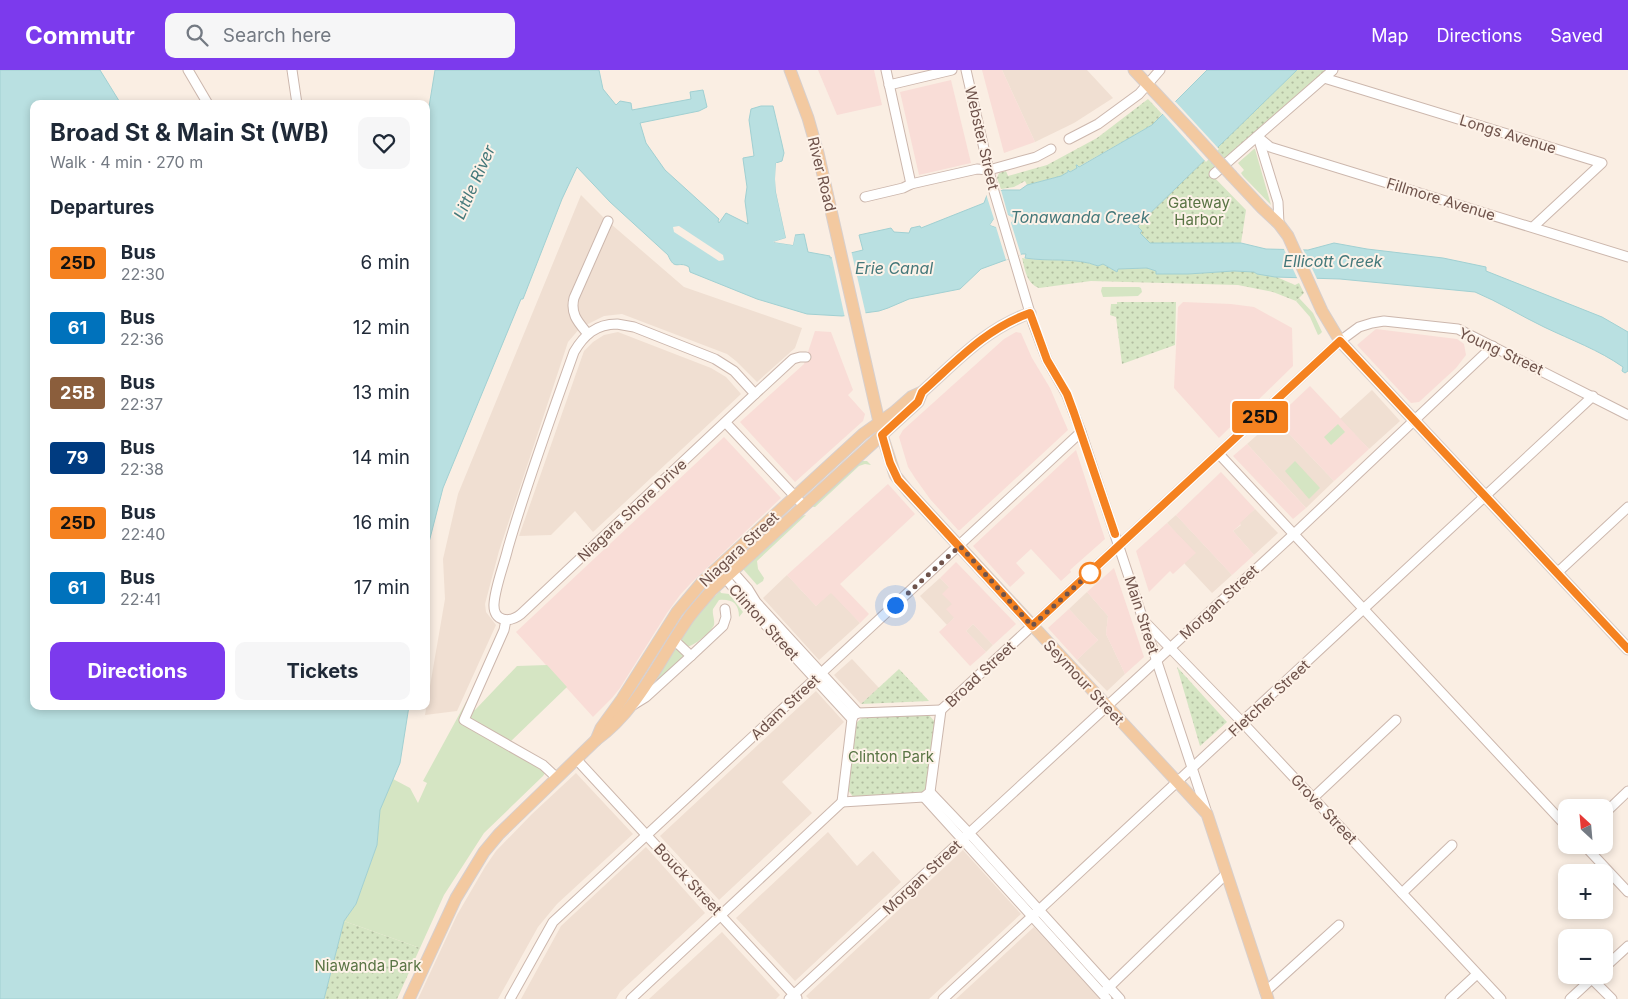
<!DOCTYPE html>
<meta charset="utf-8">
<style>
:root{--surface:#fff;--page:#f6f6f7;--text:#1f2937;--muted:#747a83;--accent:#7c3aed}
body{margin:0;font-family:Inter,sans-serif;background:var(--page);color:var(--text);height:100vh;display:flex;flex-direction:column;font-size:19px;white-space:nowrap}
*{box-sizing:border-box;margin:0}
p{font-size:16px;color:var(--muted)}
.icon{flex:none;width:28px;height:28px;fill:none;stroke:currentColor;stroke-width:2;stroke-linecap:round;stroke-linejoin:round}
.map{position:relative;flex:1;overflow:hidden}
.details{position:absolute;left:30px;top:30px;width:400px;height:610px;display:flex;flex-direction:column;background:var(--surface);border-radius:10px;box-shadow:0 2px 8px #0003}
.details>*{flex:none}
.badge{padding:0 10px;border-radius:4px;font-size:18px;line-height:32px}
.needle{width:32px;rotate:334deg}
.buttons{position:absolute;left:1558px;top:729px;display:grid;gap:10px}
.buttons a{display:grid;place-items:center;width:55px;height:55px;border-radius:10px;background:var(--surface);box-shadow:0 2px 8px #0003;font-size:25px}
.you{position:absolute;width:25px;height:25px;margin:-12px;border:4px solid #fff;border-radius:50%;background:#1a73e8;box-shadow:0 0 0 8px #1a73e833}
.map>.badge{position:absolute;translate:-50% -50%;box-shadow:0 0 0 2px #fff}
h2{padding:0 20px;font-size:19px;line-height:45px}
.round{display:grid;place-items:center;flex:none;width:52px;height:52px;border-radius:10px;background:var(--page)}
.headline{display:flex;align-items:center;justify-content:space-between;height:85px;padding:0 20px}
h1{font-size:24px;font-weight:700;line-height:38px}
.button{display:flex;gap:10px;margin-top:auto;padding:10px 20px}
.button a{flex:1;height:58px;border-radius:10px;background:var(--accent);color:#fff;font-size:20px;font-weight:700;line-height:58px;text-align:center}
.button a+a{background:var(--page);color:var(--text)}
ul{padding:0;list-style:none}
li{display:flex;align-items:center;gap:15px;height:65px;padding:0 20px}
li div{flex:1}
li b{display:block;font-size:19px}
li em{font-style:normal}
li .badge{min-width:55px;font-weight:700;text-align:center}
header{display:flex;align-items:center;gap:30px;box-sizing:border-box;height:70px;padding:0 25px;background:var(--accent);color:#fff}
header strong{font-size:24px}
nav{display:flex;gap:28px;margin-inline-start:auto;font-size:18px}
.search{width:350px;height:45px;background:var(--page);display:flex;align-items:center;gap:12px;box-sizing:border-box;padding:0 18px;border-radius:10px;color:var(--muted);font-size:19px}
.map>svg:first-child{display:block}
</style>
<header>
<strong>Commutr</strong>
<div class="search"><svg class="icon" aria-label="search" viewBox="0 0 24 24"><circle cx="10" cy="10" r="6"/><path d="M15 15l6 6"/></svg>Search here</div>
<nav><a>Map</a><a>Directions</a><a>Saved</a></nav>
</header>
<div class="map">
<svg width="1628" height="929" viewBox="0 0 1628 929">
<defs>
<pattern id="park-dots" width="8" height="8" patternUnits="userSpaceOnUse" patternTransform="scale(1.25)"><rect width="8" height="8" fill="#d5e5c3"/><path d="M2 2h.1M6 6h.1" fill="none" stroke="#b1bca0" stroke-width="1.8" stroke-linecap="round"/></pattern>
</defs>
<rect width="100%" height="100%" fill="#faeee3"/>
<g fill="#f0dfd2">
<polygon points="1002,0 1087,0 1113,28 1074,53 1035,72"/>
<polygon points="581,125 604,148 684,217 802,258 795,278 757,312 736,291 727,284 622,244 604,246 580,258 568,272 499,481 485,534 486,542 496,555 457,641 425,645 445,529 443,489 458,424"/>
<polygon points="618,262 711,298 726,307 741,324 593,462 575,441 551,465 519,466 584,281 593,272 604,265"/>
<polygon points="1372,320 1400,351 1369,379 1340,349"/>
<polygon points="1275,349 1334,411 1306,438 1247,374"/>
<polygon points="1255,439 1278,463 1254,485 1233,461 1241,455 1239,453"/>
<polygon points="1176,445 1232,505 1212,523 1184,493 1195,483 1167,453"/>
<polygon points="787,505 816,536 831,522 860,553 819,590 763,528"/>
<polygon points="940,508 949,517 952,534 954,548 947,555 920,526"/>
<polygon points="1087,522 1108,546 1106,564 1125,604 1107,621 1077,590 1098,570 1069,539"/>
<polygon points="973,554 993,575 986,582 966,561"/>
<polygon points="852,589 879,618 861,634 834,605"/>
<polygon points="816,621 844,652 782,712 812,743 719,830 660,766"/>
<polygon points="576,703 633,764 557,834 538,857 498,929 418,929 457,845 485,797 496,781 532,744"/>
<polygon points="828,762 857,796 873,781 901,812 795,911 736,848"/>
<polygon points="646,777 705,843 620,922 616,929 521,929 561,856"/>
<polygon points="963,780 1021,844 929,929 809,929 806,926"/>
<polygon points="1034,857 1100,929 956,929"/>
<polygon points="722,862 780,925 776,929 649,929"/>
</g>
<g fill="#f9ddd7">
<polygon points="818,0 874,0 882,35 837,45"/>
<polygon points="982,0 1002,0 1035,72 1004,83"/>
<polygon points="951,10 971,93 919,105 900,22"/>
<polygon points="1183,232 1231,234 1254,237 1292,258 1293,296 1219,368 1174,318 1178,237"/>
<polygon points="1376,259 1457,269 1464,274 1466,285 1456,298 1419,332 1411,333 1357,275"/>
<polygon points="815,261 831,262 853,320 848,325 865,344 863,351 795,412 740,352 804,294"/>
<polygon points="1016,262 1021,263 1032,288 1050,318 1068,360 960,460 958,460 930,429 915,408 908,397 899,367 903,360 1004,269"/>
<polygon points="1310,316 1369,379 1334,411 1275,349"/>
<polygon points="724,367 781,428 691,513 680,525 667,543 620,618 612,628 593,647 516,562"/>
<polygon points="1247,374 1306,438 1293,449 1233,386"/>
<polygon points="1076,380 1105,469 1070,500 1071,502 1061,511 1031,479 1016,493 1025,503 1010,517 973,476"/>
<polygon points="1221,402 1255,439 1240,453 1241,454 1233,461 1254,485 1232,505 1176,445"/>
<polygon points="888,414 915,444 840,514 869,544 860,553 831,523 816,536 787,505"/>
<polygon points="1167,453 1196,483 1173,504 1170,501 1149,522 1136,481"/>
<polygon points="956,492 1016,554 993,575 973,554 966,561 986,582 970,596 939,562 954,548 946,539 952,534 942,524 949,517 940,508"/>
<polygon points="1114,498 1144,587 1125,604 1106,564 1108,546 1087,522"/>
<polygon points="1069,539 1098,570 1077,590 1048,558"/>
</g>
<g fill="#d5e5c3">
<polygon points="1254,79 1255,79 1271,135 1243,106 1241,103 1244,100 1238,93"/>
<polygon points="1102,217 1139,217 1141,218 1142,222 1138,226 1103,227 1101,221"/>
<polygon points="1299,228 1313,243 1322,262 1320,264 1318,265 1310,247 1296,231"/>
<polygon points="1338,354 1345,362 1331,375 1324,367"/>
<polygon points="862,391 867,391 871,395 865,394 859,396 815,437 813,437 815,432 857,393"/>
<polygon points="1295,391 1320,418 1309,429 1285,401"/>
<polygon points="806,445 757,491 758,499 764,508 763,511 757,515 743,499 800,446"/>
<path d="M720 521 721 523 729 524 743 542 739 547C739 533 732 529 719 530L713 539C712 544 715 550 714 555 711 562 693 577 686 577L681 569 696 546Z"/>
<polygon points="675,577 682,582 684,587 648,622"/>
<polygon points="547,595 567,617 509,673 551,695 543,706 484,763 444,825 420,878 344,851 356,834 377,775 380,740 393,709 410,718 418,733 427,713 423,711 466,632 470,634 475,640 517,596"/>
</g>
<g fill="url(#park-dots)">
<path d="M1297 0H1327L1210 103 1246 140 1241 173 1150 174C1145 168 1137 162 1139 154Z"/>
<polygon points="1148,29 1162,44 1152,55 1078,97 1077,95 1077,98 1069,102 1068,100 1068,102 1061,106 1027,115 1025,111 1014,117 1001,119 997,108 999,103 1006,101 1008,106 1047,95 1097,68"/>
<path d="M1022 188C1045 192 1075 187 1098 196L1103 194 1117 202V199L1147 198 1156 201V204H1188L1234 201 1254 202 1257 204 1272 205 1295 215 1299 213 1304 223 1296 231 1273 222 1238 215 1091 211 1039 218C1026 213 1025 199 1022 188Z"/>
<polygon points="1117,232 1176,232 1175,275 1122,294 1116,247 1110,245 1111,234 1117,234"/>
<polygon points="1177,597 1227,652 1200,676"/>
<polygon points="899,599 929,631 861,634"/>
<polygon points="928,644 936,653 926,718 921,723 854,728 847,719 856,653 862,648"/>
<polygon points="344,851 420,878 397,929 324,929"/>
</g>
<g fill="#b9e0e1" stroke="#a1d0d2" fill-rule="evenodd">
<polygon points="0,0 100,0 121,34 34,34 34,636 409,636 400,693 380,740 377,775 356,834 344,851 324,929 0,929"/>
<path d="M435 0H599L603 19 616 35 620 31 631 33 632 40 691 29 690 22 703 20 707 37 699 41 640 53 646 73 665 100 719 149 718 151 719 153 726 143 748 154 745 131 747 117 743 89V88L754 86 749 50 751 39 761 36H773L782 74 784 83 782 91 776 93V122L786 168 774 172 793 175 795 165 804 164 808 182 830 186V188L863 180 859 165 891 158 894 162 909 163 911 158 920 156 921 158 984 133 987 125 1003 120H1020L1027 115 1061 106 1068 102V100L1070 102 1077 98 1076 95H1077L1079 97 1152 55 1207 0H1297L1139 154 1138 157 1142 161 1140 163 1150 173H1241L1266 179 1308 180 1334 173 1367 179 1443 188 1486 197V201L1602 247 1628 262V301L1625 303 1622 301 1623 297C1599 280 1571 270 1544 257 1521 246 1499 232 1475 222L1340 209 1275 207 1257 204 1254 202 1234 201 1188 204H1156V201L1147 198 1118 199 1117 202 1103 194 1098 196C1076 187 1048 192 1025 188L1026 184H1022L981 199 960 219 909 229 888 238 879 241 842 246 807 244 757 229 690 202 689 197C678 190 675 202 668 185L610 132 577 97 562 129 523 229H521L443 418 426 484V55ZM1008 145 1013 148 1011 153 995 157 990 155 993 150Z"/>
</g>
<g fill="#faeee3">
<polygon points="1174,30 1219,79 1206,92 1161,42"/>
<polygon points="776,93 779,93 777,110 777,122 788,168 784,172 791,173 793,165 795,165 793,175 773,172 786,168 776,122 775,109"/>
<polygon points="1001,120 1008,145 1014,148 1011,153 1021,185 1006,190 996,157 990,155 994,149 986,124"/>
<polygon points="679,156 723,185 724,190 719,191 674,162 673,157"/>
<polygon points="1283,177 1302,177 1318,211 1298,210"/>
<polygon points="851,180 866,245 845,248 831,184 832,185"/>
</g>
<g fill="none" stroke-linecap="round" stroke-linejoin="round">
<defs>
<g id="minor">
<polyline points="188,0 208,34"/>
<polyline points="292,0 297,34"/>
<polyline points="886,0 911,114"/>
<polyline points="966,0 993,118 1033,253 1047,290 1067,325 1081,362 1206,740"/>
<polyline points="1324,8 1602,93 1533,157"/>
<polyline points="889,15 952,0"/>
<polyline points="1258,67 1270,77 1628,187"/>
<polyline points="1258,67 1278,132 1279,154"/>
<polyline points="1069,69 1098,54 1139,24 1160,0"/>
<polyline points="1214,104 1333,0"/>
<polyline points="865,127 903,118 911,114 977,99 989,100 1036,87 1051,79"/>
<path d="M617 254 634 257 715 289 734 301 755 324 521 544C510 553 493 552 494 534 495 517 504 495 508 478 527 412 551 347 574 282 584 265 596 254 617 254Z"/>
<path d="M588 264C578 252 570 244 574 228L608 151"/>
<polyline points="755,324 793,289 800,287 806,287"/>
<polyline points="726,353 804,436"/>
<polyline points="1219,384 1566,756"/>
<polyline points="724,492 748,519 756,532 858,643"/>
<polyline points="1557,503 1628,437"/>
<polyline points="722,504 750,538 852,649"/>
<polyline points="506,550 504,560 464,650 543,695 557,708"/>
<polyline points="1146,553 1242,652 1501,929"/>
<polyline points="674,570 691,586 723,556 726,547 725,539"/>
<polyline points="633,635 646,627 691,586"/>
<polyline points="941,640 1340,271 1359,257 1372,253 1384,251 1458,259 1628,345"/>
<polyline points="577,690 797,928"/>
<polyline points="930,722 969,763 1120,929"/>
<polyline points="924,727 1107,929"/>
<polyline points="1313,728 1396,650"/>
<polyline points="842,732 852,649 854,645 858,643 941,640"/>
<polyline points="842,732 924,727 930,722 941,640"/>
<polyline points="1604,744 1628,721"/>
<polyline points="1584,775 1628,822"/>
<polyline points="1402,823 1452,775"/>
<polyline points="1604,898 1628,876"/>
<polyline points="1592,909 1612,929"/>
<polyline points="1106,920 1226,804"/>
<polyline points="1265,922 1339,855"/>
<polyline points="510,929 553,852 1081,362"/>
<polyline points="631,929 842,732"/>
<polyline points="789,929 1294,464 1493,276"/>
<polyline points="943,929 1593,326"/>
<polyline points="1450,929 1477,904"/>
<polyline points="1570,929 1596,905"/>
</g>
<g id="major">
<polyline points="790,0 808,48 818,83 882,365 895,405 908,421 1207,744 1268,929"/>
<polyline points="1134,0 1191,61"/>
<polyline points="1232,106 1262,138 1279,154 1288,166 1322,241 1340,271 1628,579"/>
<path d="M596 670 601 658 622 629 677 542 703 511 863 364 894 342 911 327 922 322C957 291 985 259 1030 243"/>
<path d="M409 929 456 828 484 782 499 764 596 670C640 638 659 589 690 546 697 537 705 528 712 520L918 332 922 322"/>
</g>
</defs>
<use href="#minor" stroke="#ccb7ad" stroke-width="11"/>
<use href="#major" stroke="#d7cfcd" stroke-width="13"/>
<use href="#minor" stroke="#fff" stroke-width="9"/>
<use href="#major" stroke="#f3c9a0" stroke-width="11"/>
<defs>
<polyline id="major-bridge" points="1191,61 1232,106"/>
</defs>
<use href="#major-bridge" stroke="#d7cfcd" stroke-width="13" stroke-linecap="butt"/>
<use href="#major-bridge" stroke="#f3c9a0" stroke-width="11"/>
</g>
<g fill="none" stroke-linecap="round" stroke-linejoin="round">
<defs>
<path id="line" d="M1115 464 1074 343 1067 324 1047 290 1030 243C985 259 957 291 922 322L918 332 882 365 890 393 898 410 1032 556 1340 271 1628 579"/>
</defs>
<use href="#line" stroke="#fff" stroke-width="11"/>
<use href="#line" stroke="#f58220" stroke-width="8"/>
<polyline stroke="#6f534b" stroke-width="5" stroke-dasharray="0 9" points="895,535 960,476 1032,556 1090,503"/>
</g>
<circle fill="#fff" stroke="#f58220" stroke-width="2.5" cx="1090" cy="503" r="10"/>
<g text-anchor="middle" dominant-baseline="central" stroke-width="4" stroke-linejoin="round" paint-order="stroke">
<g font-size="15" fill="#6f534b" stroke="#fdf2e8">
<text transform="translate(1508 64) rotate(17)">Longs Avenue</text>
<text transform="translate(982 68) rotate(77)">Webster Street</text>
<text transform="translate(822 104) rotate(76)">River Road</text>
<text transform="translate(1441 129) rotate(17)">Fillmore Avenue</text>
<text transform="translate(1501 281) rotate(25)">Young Street</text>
<text transform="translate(632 440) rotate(-43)">Niagara Shore Drive</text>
<text transform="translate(739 479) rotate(-43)">Niagara Street</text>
<text transform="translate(1219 532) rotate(-43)">Morgan Street</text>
<text transform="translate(1142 545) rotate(72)">Main Street</text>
<text transform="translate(764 552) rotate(48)">Clinton Street</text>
<text transform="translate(980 604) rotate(-43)">Broad Street</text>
<text transform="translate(1084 612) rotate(47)">Seymour Street</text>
<text transform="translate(1269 628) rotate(-43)">Fletcher Street</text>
<text transform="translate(785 637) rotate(-43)">Adam Street</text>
<text transform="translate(1324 739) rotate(47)">Grove Street</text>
<text transform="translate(922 807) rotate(-43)">Morgan Street</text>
<text transform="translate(688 809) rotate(47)">Bouck Street</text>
</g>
<g font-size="15" fill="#597444" stroke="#fdf2e8">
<text x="1199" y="132">Gateway<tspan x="1199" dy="17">Harbor</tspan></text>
<text x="891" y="686">Clinton Park</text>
<text x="368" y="895">Niawanda Park</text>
</g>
<g font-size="16" font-style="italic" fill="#44787a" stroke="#fdf2e8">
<text transform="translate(474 112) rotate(-66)">Little River</text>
<text x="1080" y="147">Tonawanda Creek</text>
<text x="1333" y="191">Ellicott Creek</text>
<text x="894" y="198">Erie Canal</text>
</g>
</g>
</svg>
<div class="buttons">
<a><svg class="needle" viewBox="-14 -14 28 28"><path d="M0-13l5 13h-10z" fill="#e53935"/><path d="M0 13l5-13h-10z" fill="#747a83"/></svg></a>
<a>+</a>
<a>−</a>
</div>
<div class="you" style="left:895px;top:535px"></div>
<b class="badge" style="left:1260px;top:347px;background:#f58220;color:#111">25D</b>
<section class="details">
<div class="headline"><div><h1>Broad St &amp; Main St (WB)</h1><p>Walk · 4 min · 270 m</p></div><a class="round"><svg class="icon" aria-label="heart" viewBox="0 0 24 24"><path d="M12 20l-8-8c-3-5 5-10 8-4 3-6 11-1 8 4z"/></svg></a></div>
<h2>Departures</h2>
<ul>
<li><span class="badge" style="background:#f58220;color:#111">25D</span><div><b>Bus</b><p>22:30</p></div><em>6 min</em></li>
<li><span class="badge" style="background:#0072bc;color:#fff">61</span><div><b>Bus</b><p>22:36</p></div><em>12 min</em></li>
<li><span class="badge" style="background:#8b5e3c;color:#fff">25B</span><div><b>Bus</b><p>22:37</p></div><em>13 min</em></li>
<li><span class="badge" style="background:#003b80;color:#fff">79</span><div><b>Bus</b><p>22:38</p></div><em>14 min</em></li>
<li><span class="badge" style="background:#f58220;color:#111">25D</span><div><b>Bus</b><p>22:40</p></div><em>16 min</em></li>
<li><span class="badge" style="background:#0072bc;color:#fff">61</span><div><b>Bus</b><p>22:41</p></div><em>17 min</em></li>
</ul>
<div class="button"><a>Directions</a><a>Tickets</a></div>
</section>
</div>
